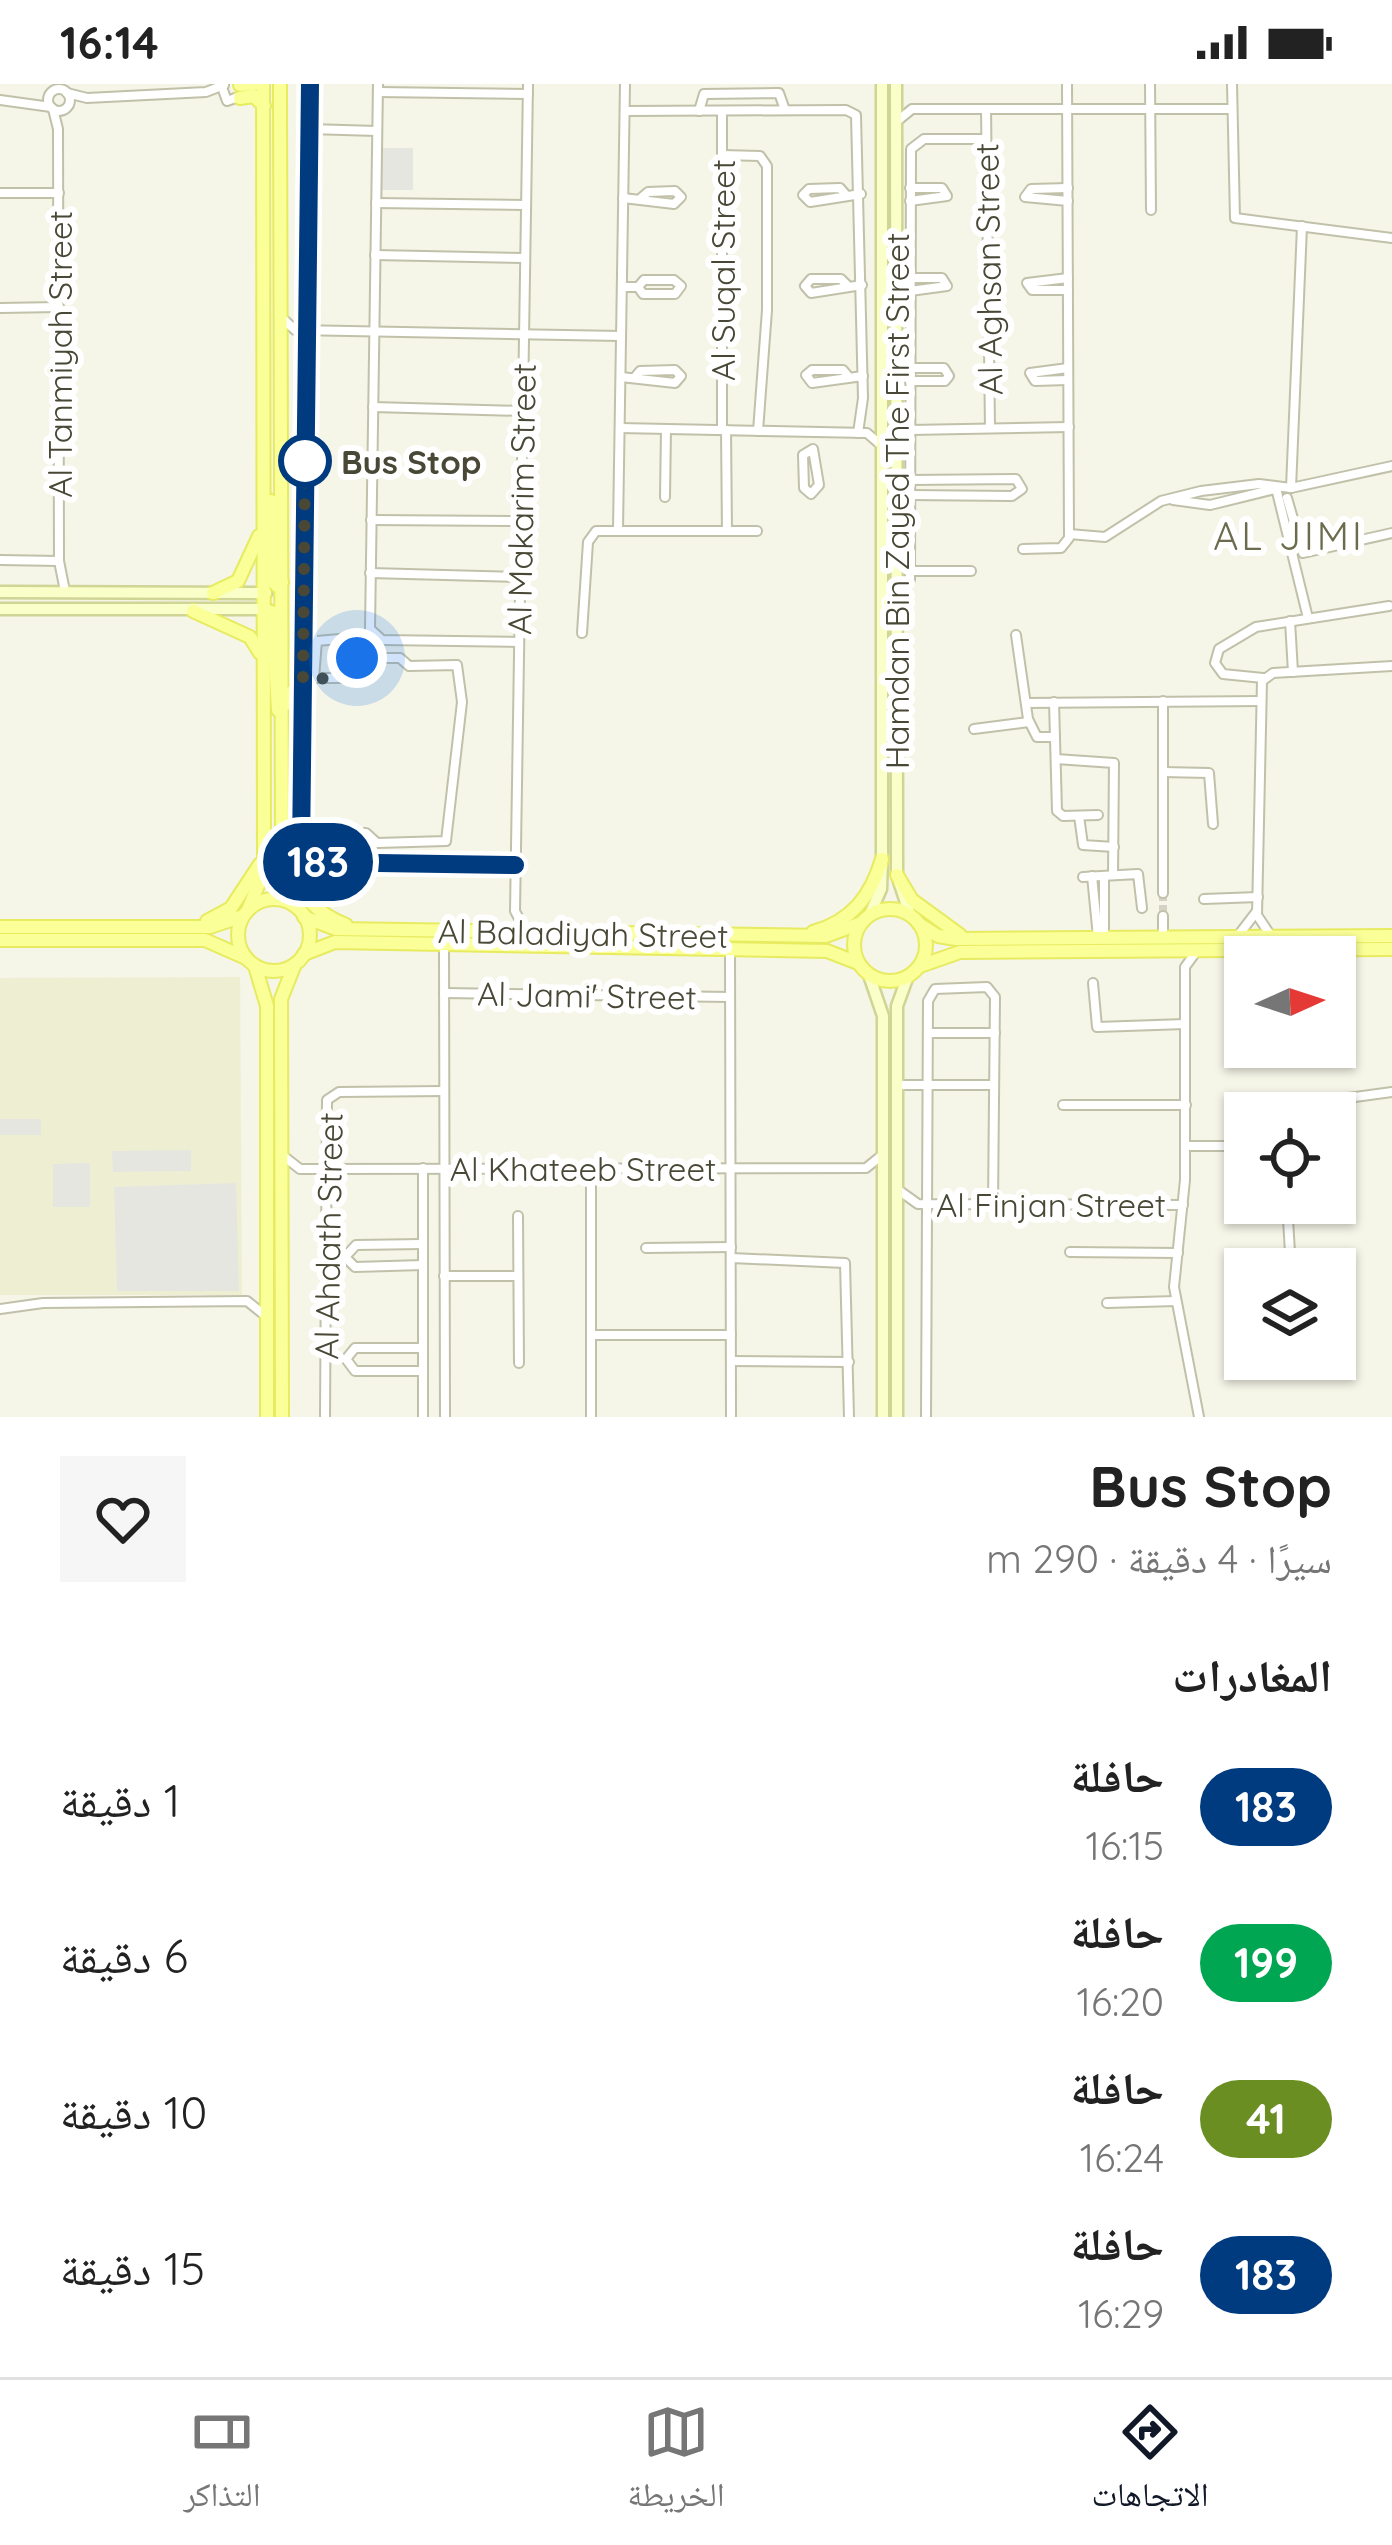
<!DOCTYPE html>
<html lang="ar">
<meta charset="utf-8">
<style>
:root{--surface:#fff;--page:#f6f6f6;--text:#222;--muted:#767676;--line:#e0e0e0;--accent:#111827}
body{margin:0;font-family:Quicksand,"Noto Naskh Arabic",sans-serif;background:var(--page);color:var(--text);direction:rtl;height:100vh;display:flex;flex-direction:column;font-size:45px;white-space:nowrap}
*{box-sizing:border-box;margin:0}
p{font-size:39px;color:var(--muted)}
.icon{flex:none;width:66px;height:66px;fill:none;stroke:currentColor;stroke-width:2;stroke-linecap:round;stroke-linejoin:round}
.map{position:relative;height:1333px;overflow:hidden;direction:ltr}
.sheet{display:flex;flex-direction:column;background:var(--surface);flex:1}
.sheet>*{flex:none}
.badge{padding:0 24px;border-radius:39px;font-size:42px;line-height:78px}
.needle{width:78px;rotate:87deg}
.controls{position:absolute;left:1224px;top:852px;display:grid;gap:24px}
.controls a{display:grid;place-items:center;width:132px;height:132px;border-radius:0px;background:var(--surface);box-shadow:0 3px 9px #0004;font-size:60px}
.you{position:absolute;width:60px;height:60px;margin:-30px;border:9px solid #fff;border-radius:50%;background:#1a73e8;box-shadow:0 0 0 18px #1a73e833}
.map>.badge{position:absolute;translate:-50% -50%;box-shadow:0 0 0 6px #fff}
h2{padding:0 60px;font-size:45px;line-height:108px}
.round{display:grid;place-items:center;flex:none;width:126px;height:126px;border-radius:0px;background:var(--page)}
.headline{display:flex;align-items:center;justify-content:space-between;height:204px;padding:0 60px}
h1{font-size:57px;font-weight:700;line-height:90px}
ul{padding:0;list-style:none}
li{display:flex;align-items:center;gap:36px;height:156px;padding:0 60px}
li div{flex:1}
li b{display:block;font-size:45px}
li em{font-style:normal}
li .badge{min-width:132px;font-weight:700;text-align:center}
.status{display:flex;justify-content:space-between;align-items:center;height:84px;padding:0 60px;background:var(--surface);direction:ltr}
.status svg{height:33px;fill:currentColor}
.dock{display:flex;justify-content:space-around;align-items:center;height:168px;border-top:3px solid var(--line);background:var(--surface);font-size:33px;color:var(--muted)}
.dock a{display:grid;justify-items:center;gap:6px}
.dock .on{color:var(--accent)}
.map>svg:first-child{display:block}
</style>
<div class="status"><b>16:14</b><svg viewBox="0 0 49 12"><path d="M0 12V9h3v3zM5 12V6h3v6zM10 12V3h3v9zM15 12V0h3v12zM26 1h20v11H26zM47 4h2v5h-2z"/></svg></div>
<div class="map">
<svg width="1392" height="1333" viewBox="0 0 1392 1333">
<rect width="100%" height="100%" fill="#f5f5e8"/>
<polygon fill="#eeefd2" points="240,893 242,1211 0,1211 0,894"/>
<g fill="#e6e6e0">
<rect x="382" y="64" width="31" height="42"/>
<rect x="0" y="1035" width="41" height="16"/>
<polygon points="191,1066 191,1087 113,1088 112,1067"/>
<polygon points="90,1079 90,1123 53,1123 53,1080"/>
<polygon points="236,1099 239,1207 117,1207 114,1103"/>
</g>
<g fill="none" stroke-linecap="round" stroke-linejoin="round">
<polyline stroke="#d3d2c4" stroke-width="8" stroke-dasharray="8 4" stroke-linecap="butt" points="1163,809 1163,832"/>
<defs>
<g id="street">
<polyline points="310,0 301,767 311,778 515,781"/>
<polyline points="378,0 370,545 382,556 519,558"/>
<polyline points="1150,0 1151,126"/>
<polyline points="1232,0 1235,134 1392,154"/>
<polyline points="222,3 227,17 241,12"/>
<circle cx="59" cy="16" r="11"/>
<polyline points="378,8 528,10"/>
<polyline points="67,9 87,14 206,8 224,1"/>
<polyline points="0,16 51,23"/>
<polyline points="53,25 58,45 59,477 65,507"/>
<polyline points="986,25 990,344"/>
<polyline points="625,27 846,26 856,31 863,314 858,349"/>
<polyline points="699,27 704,10 779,9 785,26"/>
<polyline points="722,27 722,346"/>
<polyline points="896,38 912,25 1232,25"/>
<polyline points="309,45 377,47"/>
<polyline points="722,71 760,72 767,82 767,226 758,347"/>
<polyline points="1068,104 1031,105 1025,113 1068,117"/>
<polyline points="0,109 59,109"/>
<polyline points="846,111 840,104 809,105 803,111 810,118 861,110"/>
<polyline points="623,114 674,120 681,113 675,107 648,108 641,114"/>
<polyline points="910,117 947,112 942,104 910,104"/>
<polyline points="376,119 526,121"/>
<polyline points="375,171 525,174"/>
<polyline points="910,194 942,194 947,202 910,207"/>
<polyline points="847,201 841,195 811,195 805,202 811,209 862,201"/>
<polyline points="622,203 638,203 644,196 674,196 681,202 675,210 643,210 638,203"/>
<polyline points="1068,206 1032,206 1027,199 1068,194"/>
<polyline points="0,224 59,223"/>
<polyline points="281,233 295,246 621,252"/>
<polyline points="910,284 944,284 949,292 945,297 910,297"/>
<polyline points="1068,284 1030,289 1035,297 1068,296"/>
<polyline points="848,292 843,286 812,286 806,291 812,299 863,292"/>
<polyline points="621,293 675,299 681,292 675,286 640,287 635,293"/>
<polyline points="373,323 523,327"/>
<polyline points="620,344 867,349 882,362"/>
<polyline points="726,346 727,447"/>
<polyline points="910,346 1069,343"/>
<polygon points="813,365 819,401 811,410 804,404 803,371"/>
<polyline points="910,396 1016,395 1022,405 1012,412 910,411"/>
<polyline points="1276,404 1308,534"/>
<polyline points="1291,404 1302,142"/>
<polyline points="665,413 666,345"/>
<polyline points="1287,414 1303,469 1392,449"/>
<polyline points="1173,416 1210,421 1275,405"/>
<polyline points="371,436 521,437"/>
<polyline points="618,445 625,0"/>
<polyline points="1069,450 1105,453 1161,417 1201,407 1259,400 1291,404 1392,382"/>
<polyline points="1023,465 1061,464 1069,454 1067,0"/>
<polyline points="0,476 59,477"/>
<polyline points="910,487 971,487"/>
<polyline points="370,489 520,493"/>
<polyline points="910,496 911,65 924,55 986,55"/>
<polyline points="1290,537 1293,588"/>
<polyline points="582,549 588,458 596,447 757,447"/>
<polyline points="1016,551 1028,635 1037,653 1055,653"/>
<polyline points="314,594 317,557 373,552"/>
<polyline points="1263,594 1223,590 1215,579 1219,565 1256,543 1389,522"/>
<polyline points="1163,617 1163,809"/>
<polyline points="1054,618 1057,727 1063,732 1098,731"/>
<polyline points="1026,619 1261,617"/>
<polyline points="974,645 1029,638"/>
<polyline points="1056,675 1114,679 1113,791"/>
<polyline points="1163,688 1209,689 1213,740"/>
<polyline points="1079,732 1083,761 1114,763"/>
<polyline points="300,750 366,749 377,759 446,757 462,618 457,581 409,582 400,574 358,574 352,594 303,594"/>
<polyline points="1092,792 1098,853"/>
<polyline points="1104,792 1104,853"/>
<polyline points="1083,793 1138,790 1142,824"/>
<polyline points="1204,815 1258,813"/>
<polyline points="525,846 515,827 528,0"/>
<polyline points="1271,852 1257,831 1262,597 1273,589 1392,582"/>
<polyline points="1163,853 1163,832"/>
<polyline points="1237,853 1257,827"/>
<polyline points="444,861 445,1333"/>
<polyline points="730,866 731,1333"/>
<polyline points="1196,868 1185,883 1185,1096 1174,1203 1199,1333"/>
<polyline points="1093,899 1097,943 1185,940"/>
<polyline points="444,909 730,913"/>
<polyline points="928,949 995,949"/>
<polyline points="897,1001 994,1001"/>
<polyline points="1063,1021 1186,1021"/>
<polyline points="1186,1062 1231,1062"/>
<polyline points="282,1071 300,1085 866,1084 881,1072"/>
<polyline points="423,1084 423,1333"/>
<polyline points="591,1084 591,1333"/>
<polyline points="1232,1095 1245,1095"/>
<polyline points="897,1105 918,1120 1183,1121"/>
<polyline points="1287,1119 1291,1185"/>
<polyline points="1232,1121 1231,1041 1238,1029 1392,1008"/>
<polyline points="518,1132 519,1279"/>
<polyline points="422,1160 356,1161 345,1173 355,1183 423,1181"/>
<polyline points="646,1164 731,1163"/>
<polyline points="1070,1168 1178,1169"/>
<polyline points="731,1174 845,1179 849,1333"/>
<polyline points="444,1192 518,1192"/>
<polyline points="1107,1219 1176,1217"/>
<polyline points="0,1225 43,1219 247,1217 267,1233"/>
<polyline points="591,1251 731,1251"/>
<polyline points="423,1264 355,1264 346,1275 355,1287 423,1287"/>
<polyline points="731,1277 849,1278"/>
<polyline points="325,1333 327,1016 339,1008 444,1007"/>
<polyline points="926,1333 928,917 935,905 987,903 995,913 993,1120"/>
</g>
<g id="secondary">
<polyline points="896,0 897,791 910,831"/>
<polyline points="0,508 266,509"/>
<polyline points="0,525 267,525"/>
<polyline points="870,830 881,805 882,775 882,0"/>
<polyline points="869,891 883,932 883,1333"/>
<polyline points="897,1333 897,922 908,892"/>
</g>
<g id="primary">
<polyline points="280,0 282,781 295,822"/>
<polyline points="240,1 254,0"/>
<polyline points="240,14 254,12 264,22"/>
<polyline points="271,417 272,496 277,502 282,498"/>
<polyline points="213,509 238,497 259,452"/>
<polyline points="193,527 250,553 260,569"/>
<polyline points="272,528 278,626"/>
<polyline points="286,620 293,607 303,602"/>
<path d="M286 781C297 809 319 831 346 841"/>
<polyline points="897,791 912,816 960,851"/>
<circle cx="274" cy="851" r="36"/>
<circle cx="890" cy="861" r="36"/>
<polyline points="248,826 264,787 263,0"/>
<polyline points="304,833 336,845 826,852 861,839"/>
<polyline points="207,837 231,824 260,780"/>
<polyline points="919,840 938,852 956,855 1392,852"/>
<polyline points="0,843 210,843 243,832"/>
<path d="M813 848C852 837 871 812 882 775"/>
<polyline points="0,856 205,856 246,874"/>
<polyline points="304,870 335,858 827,867 858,879"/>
<polyline points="255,882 267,922 267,1333"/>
<polyline points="920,882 960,868 1392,865"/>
<polyline points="282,1333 281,915 295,880"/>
</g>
</defs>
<use href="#street" stroke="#c1c1aa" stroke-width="12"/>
<use href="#secondary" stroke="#d0d494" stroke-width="15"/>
<use href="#primary" stroke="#e7eb60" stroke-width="16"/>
<use href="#street" stroke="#fff" stroke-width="8"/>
<use href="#secondary" stroke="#faffc9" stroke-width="10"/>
<use href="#primary" stroke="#faff98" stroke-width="12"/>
</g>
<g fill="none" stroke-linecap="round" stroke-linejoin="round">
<defs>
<polyline id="line" points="310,0 301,767 311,778 515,781"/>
</defs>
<use href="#line" stroke="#fff" stroke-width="27"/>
<use href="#line" stroke="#003b80" stroke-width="18"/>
<polyline stroke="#494836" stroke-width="12" stroke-dasharray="0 21.6" points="305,377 303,595 352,594 357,574"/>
</g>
<circle fill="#fff" stroke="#003b80" stroke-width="6" cx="305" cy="377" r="24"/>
<g text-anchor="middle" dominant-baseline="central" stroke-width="12" stroke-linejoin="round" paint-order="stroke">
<g font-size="33" fill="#494836" stroke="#fff">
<text transform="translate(988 185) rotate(-91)">Al Aghsan Street</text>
<text transform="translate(722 186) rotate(-90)">Al Suqal Street</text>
<text transform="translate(59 270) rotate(-90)">Al Tanmiyah Street</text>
<text transform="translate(521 415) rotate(-89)">Al Makarim Street</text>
<text transform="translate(896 417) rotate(-90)">Hamdan Bin Zayed The First Street</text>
<text transform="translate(583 849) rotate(1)">Al Baladiyah Street</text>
<text transform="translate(587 911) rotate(1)">Al Jami' Street</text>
<text x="583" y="1084">Al Khateeb Street</text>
<text x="1051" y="1120">Al Finjan Street</text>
<text transform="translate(328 1152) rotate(-89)">Al Ahdath Street</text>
</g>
<g font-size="33" font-weight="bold" fill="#494836" stroke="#fff" text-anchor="start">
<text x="341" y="377">Bus Stop</text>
</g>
<g font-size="39" letter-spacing="3" fill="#6d6b4d" stroke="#fff">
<text x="1289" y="451">AL JIMI</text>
</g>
</g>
</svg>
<div class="controls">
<a><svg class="needle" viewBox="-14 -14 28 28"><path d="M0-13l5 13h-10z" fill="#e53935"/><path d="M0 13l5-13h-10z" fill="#767676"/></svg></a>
<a><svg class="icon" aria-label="locate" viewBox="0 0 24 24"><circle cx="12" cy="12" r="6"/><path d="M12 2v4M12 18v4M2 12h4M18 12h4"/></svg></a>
<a><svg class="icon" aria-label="layers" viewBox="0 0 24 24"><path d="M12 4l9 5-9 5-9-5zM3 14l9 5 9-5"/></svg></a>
</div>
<div class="you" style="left:357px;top:574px"></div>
<b class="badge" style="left:318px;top:778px;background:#003b80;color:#fff">183</b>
</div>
<section class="sheet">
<div class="headline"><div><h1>Bus Stop</h1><p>سيرًا · 4 دقيقة · 290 m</p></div><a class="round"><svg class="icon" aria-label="heart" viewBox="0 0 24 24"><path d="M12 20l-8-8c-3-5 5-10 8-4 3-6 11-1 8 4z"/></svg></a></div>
<h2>المغادرات</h2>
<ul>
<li><span class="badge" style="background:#003b80;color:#fff">183</span><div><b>حافلة</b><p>16:15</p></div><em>1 دقيقة</em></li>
<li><span class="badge" style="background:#00a651;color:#fff">199</span><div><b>حافلة</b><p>16:20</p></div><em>6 دقيقة</em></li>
<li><span class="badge" style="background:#6b8e23;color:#fff">41</span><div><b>حافلة</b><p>16:24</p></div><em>10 دقيقة</em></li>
<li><span class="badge" style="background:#003b80;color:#fff">183</span><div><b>حافلة</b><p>16:29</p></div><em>15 دقيقة</em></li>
</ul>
</section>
<nav class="dock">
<a class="on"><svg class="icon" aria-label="directions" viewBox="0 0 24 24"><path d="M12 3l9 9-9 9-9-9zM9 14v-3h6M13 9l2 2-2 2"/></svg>الاتجاهات</a>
<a><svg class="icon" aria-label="map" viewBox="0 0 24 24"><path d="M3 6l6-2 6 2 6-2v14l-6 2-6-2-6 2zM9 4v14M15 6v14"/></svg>الخريطة</a>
<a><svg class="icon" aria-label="tickets" viewBox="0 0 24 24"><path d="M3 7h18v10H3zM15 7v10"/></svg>التذاكر</a>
</nav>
